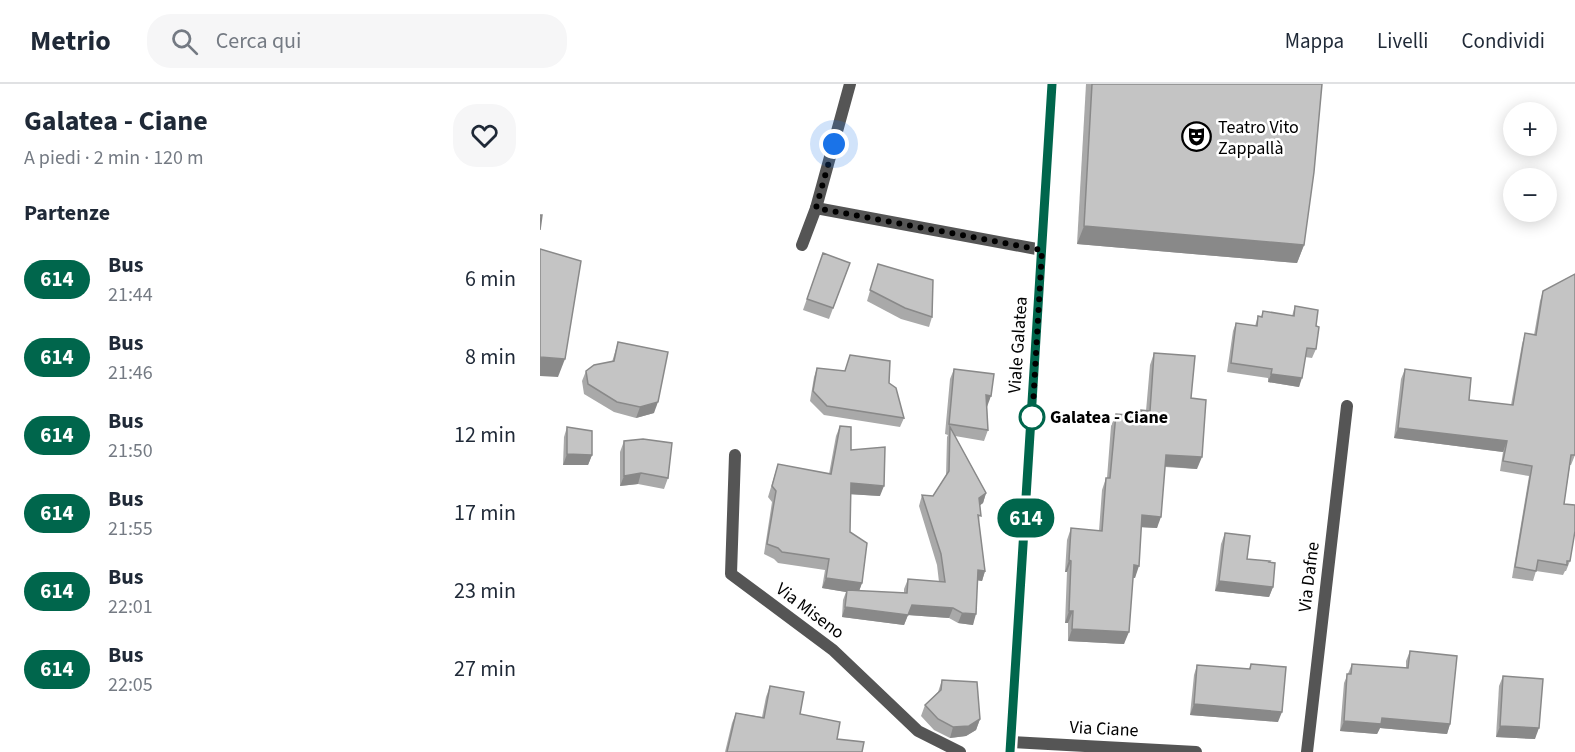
<!DOCTYPE html>
<html lang="it">
<meta charset="utf-8">
<style>
:root{--surface:#fff;--page:#f6f6f7;--text:#1f2937;--muted:#747a83;--line:#e0e1e3}
body{margin:0;font-family:"Source Sans 3",sans-serif;background:var(--page);color:var(--text);height:100vh;display:flex;flex-direction:column;font-size:22px;white-space:nowrap}
*{box-sizing:border-box;margin:0}
p{font-size:20px;color:var(--muted)}
.icon{flex:none;width:33px;height:33px;fill:none;stroke:currentColor;stroke-width:2;stroke-linecap:round;stroke-linejoin:round}
.map{position:relative;flex:1;overflow:hidden}
.drawer{display:flex;flex-direction:column;background:var(--surface);width:540px}
.drawer>*{flex:none}
.badge{padding:0 12px;border-radius:20px;font-size:21px;line-height:39px}
.fabs{position:absolute;left:963px;top:18px;display:grid;gap:12px}
.fabs a{display:grid;place-items:center;width:54px;height:54px;border-radius:50%;background:var(--surface);box-shadow:0 3px 15px #0003;font-size:30px}
.you{position:absolute;width:30px;height:30px;margin:-15px;border:4px solid #fff;border-radius:50%;background:#1a73e8;box-shadow:0 0 0 9px #1a73e833}
.map>.badge{position:absolute;translate:-50% -50%;box-shadow:0 0 0 3px #fff}
h2{padding:0 24px;font-size:22px;line-height:54px}
.round{display:grid;place-items:center;flex:none;width:63px;height:63px;border-radius:24px;background:var(--page)}
.overview{display:flex;align-items:center;justify-content:space-between;height:102px;padding:0 24px}
h1{font-size:28px;font-weight:700;line-height:45px}
ul{padding:0;list-style:none}
li{display:flex;align-items:center;gap:18px;height:78px;padding:0 24px}
li div{flex:1}
li b{display:block;font-size:22px}
li em{font-style:normal}
li .badge{min-width:66px;font-weight:700;text-align:center}
header{display:flex;align-items:center;gap:36px;box-sizing:border-box;height:84px;padding:0 30px;background:var(--surface);border-bottom:2px solid var(--line)}
header strong{font-size:28px}
nav{display:flex;gap:33px;margin-inline-start:auto;font-size:21px}
.search{width:420px;height:54px;background:var(--page);display:flex;align-items:center;gap:15px;box-sizing:border-box;padding:0 21px;border-radius:24px;color:var(--muted);font-size:22px}
main{display:flex;flex:1;min-height:0}
.map>svg:first-child{display:block}
</style>
<header>
<strong>Metrio</strong>
<div class="search"><svg class="icon" aria-label="search" viewBox="0 0 24 24"><circle cx="10" cy="10" r="6"/><path d="M15 15l6 6"/></svg>Cerca qui</div>
<nav><a>Mappa</a><a>Livelli</a><a>Condividi</a></nav>
</header>
<main>
<section class="drawer">
<div class="overview"><div><h1>Galatea - Ciane</h1><p>A piedi · 2 min · 120 m</p></div><a class="round"><svg class="icon" aria-label="heart" viewBox="0 0 24 24"><path d="M12 20l-8-8c-3-5 5-10 8-4 3-6 11-1 8 4z"/></svg></a></div>
<h2>Partenze</h2>
<ul>
<li><span class="badge" style="background:#00664c;color:#fff">614</span><div><b>Bus</b><p>21:44</p></div><em>6 min</em></li>
<li><span class="badge" style="background:#00664c;color:#fff">614</span><div><b>Bus</b><p>21:46</p></div><em>8 min</em></li>
<li><span class="badge" style="background:#00664c;color:#fff">614</span><div><b>Bus</b><p>21:50</p></div><em>12 min</em></li>
<li><span class="badge" style="background:#00664c;color:#fff">614</span><div><b>Bus</b><p>21:55</p></div><em>17 min</em></li>
<li><span class="badge" style="background:#00664c;color:#fff">614</span><div><b>Bus</b><p>22:01</p></div><em>23 min</em></li>
<li><span class="badge" style="background:#00664c;color:#fff">614</span><div><b>Bus</b><p>22:05</p></div><em>27 min</em></li>
</ul>
</section>
<div class="map">
<svg width="1035" height="668" viewBox="0 0 1035 668">
<rect width="100%" height="100%" fill="#fff"/>
<g fill="none" stroke-linecap="round" stroke-linejoin="round">
<g stroke="#555" stroke-width="12">
<polyline points="276,124 502,166"/>
<polyline points="262,161 276,124 310,0"/>
<polyline points="195,371 191,490 293,566 378,647 420,668"/>
<polyline points="471,658 656,668"/>
<polyline points="767,668 807,322"/>
</g>
<polyline stroke="#222" stroke-width="12" points="470,668 512,0"/>
</g>
<g fill="#a9a9a9">
<polygon points="546,0 782,0 764,161 757,179 537,160"/>
<polygon points="283,169 310,179 289,235 263,226"/>
<polygon points="338,180 392,233 389,243 361,235 327,217"/>
<polygon points="1003,207 1035,371 1031,381 1030,381 1024,420 1030,477 1026,487 1025,487 1023,491 996,487 993,497 972,494 989,392 960,387 963,368 854,354 861,295 865,285 929,316 971,321 982,260 985,249 994,251 1000,217"/>
<polygon points="755,222 776,242 776,265 772,274 765,273 759,303 728,298 728,294 687,288 693,247 696,239 715,242 718,232 721,233 723,227 752,232"/>
<polygon points="78,258 114,329 96,334 74,328 44,310 42,297 46,287 72,278"/>
<polygon points="614,269 651,314 657,385 625,383 617,444 601,443 595,494 593,494 584,560 528,557 528,539 525,539 527,488 525,488 527,456 531,444 559,447 562,406 566,394 567,394 571,342 576,330 599,332 601,326 606,327 610,281"/>
<polygon points="310,271 349,299 364,334 360,343 284,331 270,317 274,293 277,284 305,287"/>
<polygon points="414,285 447,323 448,346 444,357 415,352 446,409 443,419 440,421 439,439 445,487 442,497 438,496 433,541 418,539 409,534 368,531 364,541 302,533 303,516 306,508 282,504 285,486 238,479 234,475 224,470 232,418 228,413 238,380 289,390 296,352 300,342 311,366 340,412 310,410 310,448 322,499 319,507 364,509 364,505 368,495 399,498 397,481 379,422 382,411 393,412 406,392 407,353 408,351 405,350 410,295"/>
<polygon points="27,343 52,371 48,381 23,381 24,353"/>
<polygon points="84,357 128,394 124,405 98,400 80,402 80,368"/>
<polygon points="685,449 733,503 729,513 675,507 681,460"/>
<polygon points="870,567 910,640 907,650 840,644 837,650 800,647 804,599 812,580 866,584 866,577"/>
<polygon points="711,580 738,638 650,631 654,591 657,581 709,585"/>
<polygon points="963,592 995,655 956,653 959,602"/>
<polygon points="402,596 440,635 436,646 426,652 410,654 394,646 381,632 385,621 398,608"/>
<polygon points="230,602 260,630 297,655 322,668 185,668 192,639 196,629 222,633 226,613"/>
</g>
<g fill="#898989">
<polygon points="544,142 764,161 757,179 537,160"/>
<polygon points="0,273 25,275 18,293 0,292"/>
<polygon points="731,290 762,294 759,303 728,298"/>
<polygon points="446,311 451,312 447,323 442,322"/>
<polygon points="118,318 114,329 96,334 100,323"/>
<polygon points="858,344 967,357 963,368 854,354"/>
<polygon points="27,370 52,371 48,381 23,381"/>
<polygon points="626,371 662,373 657,385 622,382"/>
<polygon points="101,389 98,400 80,402 84,392"/>
<polygon points="311,399 344,402 340,412 307,410"/>
<polygon points="446,409 443,419 435,425 439,414"/>
<polygon points="602,431 621,433 617,444 598,443"/>
<polygon points="529,476 531,477 527,488 525,488"/>
<polygon points="594,481 599,482 595,494 589,493"/>
<polygon points="438,486 445,487 442,497 434,496"/>
<polygon points="286,494 322,499 318,510 282,504"/>
<polygon points="679,497 733,503 729,513 675,507"/>
<polygon points="372,521 413,524 409,534 368,531 364,541 302,533 305,523"/>
<polygon points="529,527 533,527 528,539 525,539"/>
<polygon points="422,529 436,530 433,541 418,539"/>
<polygon points="532,545 589,548 584,560 528,557"/>
<polygon points="654,620 742,628 738,638 650,631"/>
<polygon points="842,634 910,640 907,650 840,644 837,650 800,647 804,637"/>
<polygon points="440,635 436,646 426,652 410,654 413,643"/>
<polygon points="960,642 999,644 995,655 956,653"/>
</g>
<g fill="#c4c4c4" stroke="#898989" stroke-width="1.5">
<polygon points="552,0 782,0 774,88 764,161 544,142"/>
<polygon points="0,131 2,131 0,146"/>
<polygon points="0,165 41,177 25,275 0,273"/>
<polygon points="283,169 310,179 293,224 267,215"/>
<polygon points="338,180 393,196 392,233 365,224 330,206"/>
<polygon points="1035,190 1035,371 1031,371 1024,420 1035,421 1035,447 1030,477 1027,477 1027,481 998,476 996,487 975,483 992,382 963,377 967,357 858,344 865,285 931,294 929,316 973,321 985,249 996,251 1003,207"/>
<polygon points="755,222 778,226 776,242 779,243 776,265 767,264 762,294 731,290 732,285 691,279 696,239 717,242 718,232 722,233 723,227 754,232"/>
<polygon points="78,258 128,268 118,318 100,323 77,318 48,300 46,287 54,281 74,277"/>
<polygon points="614,269 655,272 651,314 666,316 662,373 626,371 621,433 602,431 599,482 594,481 589,548 532,545 533,527 529,527 531,477 529,476 531,444 562,447 566,394 570,394 576,330 601,332 601,326 610,327"/>
<polygon points="310,271 350,277 349,299 356,304 364,334 287,322 273,307 277,284 305,287"/>
<polygon points="414,285 454,290 451,312 446,311 448,346 409,340"/>
<polygon points="300,342 311,343 311,366 345,363 344,402 311,399 310,448 327,459 322,499 286,494 289,475 242,468 238,464 227,460 236,407 232,402 238,380 291,390"/>
<polygon points="27,343 52,347 52,371 27,370"/>
<polygon points="410,343 446,409 439,414 441,432 438,431 445,487 438,486 436,530 422,529 413,524 372,521 368,531 305,523 307,506 367,509 368,495 405,498 401,470 382,411 393,412 409,387"/>
<polygon points="103,355 132,359 128,394 101,389 84,392 84,357"/>
<polygon points="685,449 710,452 707,475 730,477 729,478 735,479 733,503 679,497"/>
<polygon points="870,567 917,572 910,640 842,634 841,640 804,637 807,590 811,590 812,580 868,584"/>
<polygon points="711,580 746,583 742,628 654,620 657,581 710,585"/>
<polygon points="963,592 1003,595 999,644 960,642"/>
<polygon points="402,596 437,598 440,635 429,642 413,643 398,635 385,621 401,606"/>
<polygon points="230,602 264,608 260,630 300,638 297,655 324,658 322,668 187,668 196,629 224,634"/>
</g>
<g fill="none" stroke-linecap="round" stroke-linejoin="round">
<defs>
<polyline id="line" points="470,668 512,0"/>
</defs>
<use href="#line" stroke="#fff" stroke-width="14"/>
<use href="#line" stroke="#00664c" stroke-width="9"/>
<polyline stroke="#000" stroke-width="6" stroke-dasharray="0 10.8" points="294,60 276,124 502,166 492,339 492,333"/>
</g>
<defs>
<symbol id="theatre-ring" viewBox="-11 -11 22 22"><circle r="9.5" fill="#fff" stroke="#000" stroke-width="1.5"/><path d="M-5-5.5Q0-4 5-5.5V0Q5 5 0 6Q-5 5-5 0ZM-3.3-2.5H-1v1.5H-3.3ZM1-2.5H3.3v1.5H1ZM-2.8 1Q0 5.5 2.8 1Z" fill="#000"/></symbol>
</defs>
<g fill-rule="evenodd">
<use href="#theatre-ring" x="640" y="36" width="33" height="33"/>
</g>
<circle fill="#fff" stroke="#00664c" stroke-width="3" cx="492" cy="333" r="12"/>
<g text-anchor="middle" dominant-baseline="central" stroke-width="5" stroke-linejoin="round" paint-order="stroke">
<g font-size="18" fill="#000" stroke="#fff" text-anchor="start">
<text x="678" y="43">Teatro Vito<tspan x="678" dy="21">Zappallà</tspan></text>
</g>
<g font-size="18" fill="#000" stroke="#fff">
<text transform="translate(478 261) rotate(-86)">Viale Galatea</text>
<text transform="translate(769 493) rotate(-83)">Via Dafne</text>
<text transform="translate(270 527) rotate(37)">Via Miseno</text>
<text transform="translate(564 645) rotate(3)">Via Ciane</text>
</g>
<g font-size="18" font-weight="bold" fill="#000" stroke="#fff" text-anchor="start">
<text x="510" y="333">Galatea - Ciane</text>
</g>
</g>
</svg>
<div class="fabs">
<a>+</a>
<a>−</a>
</div>
<div class="you" style="left:294px;top:60px"></div>
<b class="badge" style="left:486px;top:434px;background:#00664c;color:#fff">614</b>
</div>
</main>
